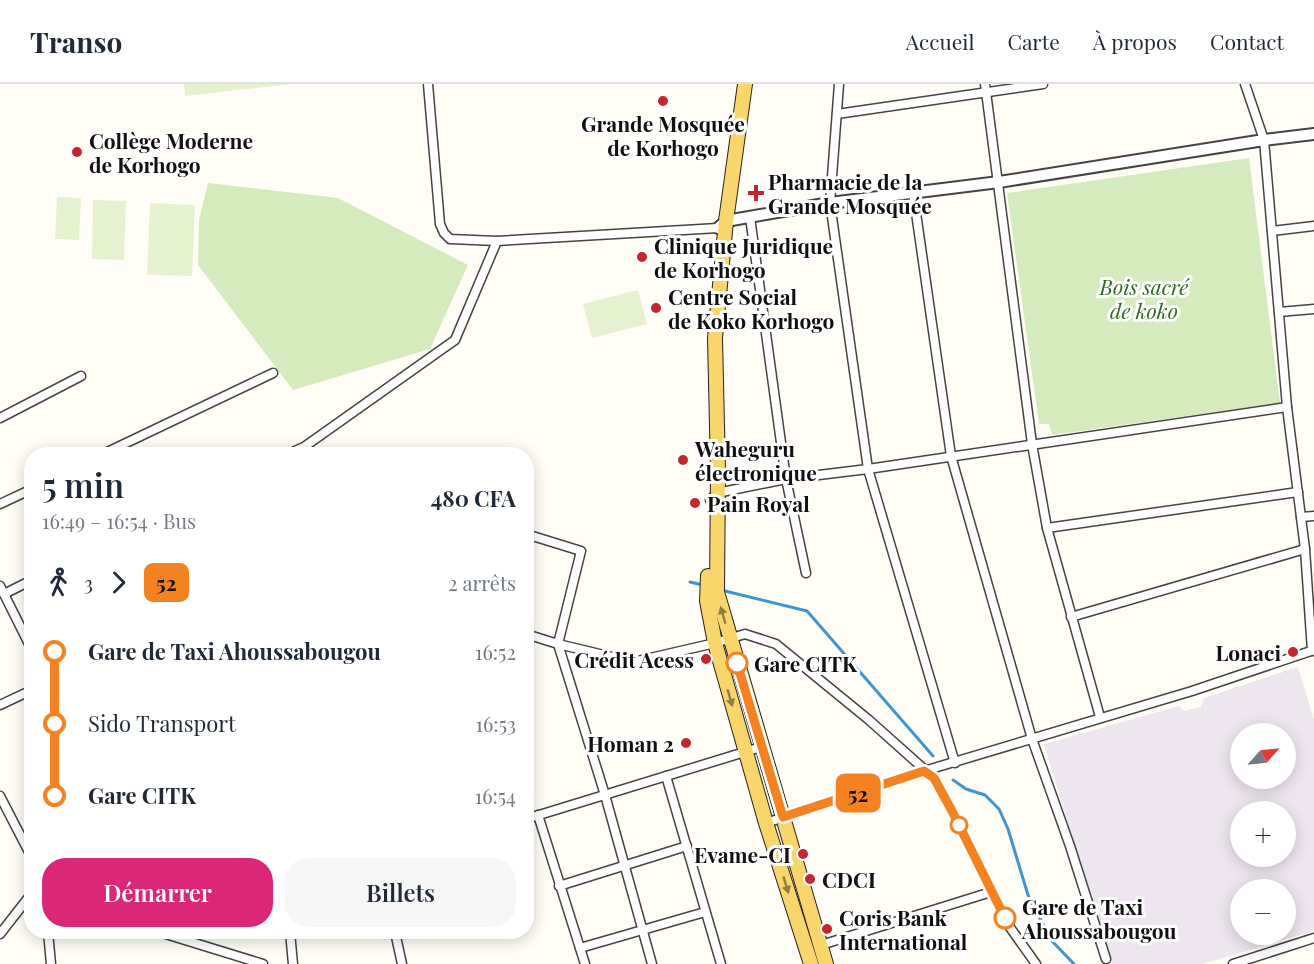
<!DOCTYPE html>
<html lang="fr">
<meta charset="utf-8">
<style>
:root{--surface:#fff;--page:#f6f6f7;--text:#1f2937;--muted:#747a83;--line:#e0e1e3;--accent:#db2777}
body{margin:0;font-family:"Playfair Display",serif;background:var(--page);color:var(--text);height:100vh;display:flex;flex-direction:column;font-size:22px;white-space:nowrap}
*{box-sizing:border-box;margin:0}
p{font-size:20px;color:var(--muted)}
.icon{flex:none;width:33px;height:33px;fill:none;stroke:currentColor;stroke-width:2;stroke-linecap:round;stroke-linejoin:round}
.map{position:relative;flex:1;overflow:hidden}
.side{position:absolute;left:24px;top:363px;width:510px;height:492px;display:flex;flex-direction:column;background:var(--surface);border-radius:24px;box-shadow:0 3px 15px #0003}
.side>*{flex:none}
.badge{padding:0 12px;border-radius:9px;font-size:21px;line-height:39px}
.needle{width:39px;rotate:63deg}
.tools{position:absolute;left:1230px;top:639px;display:grid;gap:12px}
.tools a{display:grid;place-items:center;width:66px;height:66px;border-radius:50%;background:var(--surface);box-shadow:0 3px 15px #0003;font-size:30px}
.map>.badge{position:absolute;translate:-50% -50%;box-shadow:0 0 0 3px #fff}
.legs{display:flex;align-items:center;gap:9px;height:66px;padding:0 18px;font-size:20px}
.legs p{margin-inline-start:auto}
.overview{display:flex;align-items:center;justify-content:space-between;height:102px;padding:0 18px}
h1{font-size:33px;font-weight:600;line-height:45px}
.action{display:flex;gap:12px;margin-top:auto;padding:12px 18px}
.action a{flex:1;height:69px;border-radius:24px;background:var(--accent);color:#fff;font-size:24px;font-weight:600;line-height:69px;text-align:center}
.action a+a{background:var(--page);color:var(--text)}
ul{padding:0 18px;list-style:none}
li{display:flex;align-items:center;gap:21px;height:72px;font-size:22px}
li i{display:grid;place-items:center;width:9px;height:100%;margin:0 8px;background:currentColor}
li i::after{content:'';width:15px;height:15px;margin:-8px;border:4px solid;border-radius:50%;background:var(--surface)}
li p{margin-inline-start:auto}
li:first-child i{background:linear-gradient(#0000 50%,currentColor 0)}
li:last-child i{background:linear-gradient(currentColor 50%,#0000 0)}
header{display:flex;align-items:center;gap:36px;box-sizing:border-box;height:84px;padding:0 30px;background:var(--surface);border-bottom:2px solid var(--line)}
header strong{font-size:28px}
nav{display:flex;gap:33px;margin-inline-start:auto;font-size:21px}
.map>svg:first-child{display:block}
</style>
<header>
<strong>Transo</strong>
<nav><a>Accueil</a><a>Carte</a><a>À propos</a><a>Contact</a></nav>
</header>
<div class="map">
<svg width="1314" height="880" viewBox="0 0 1314 880">
<rect width="100%" height="100%" fill="#fffdf5"/>
<path fill="#eee6ef" fill-rule="evenodd" d="M1298 583 1314 636V847L1203 880H1110L1044 660 1179 622 1184 627 1201 623 1204 614ZM1240 650H1286V694H1240ZM1240 728H1286V772H1240ZM1240 806H1286V850H1240Z"/>
<g fill="#d5ebbd">
<polygon points="1249,74 1280,319 1052,351 1049,340 1039,340 1007,109"/>
<polygon points="208,99 338,114 468,181 430,265 293,306 198,181 199,136"/>
</g>
<g fill="#e6f2cf">
<polygon points="184,0 291,0 185,12"/>
<polygon points="57,113 81,114 79,156 55,155"/>
<polygon points="93,116 126,117 124,176 92,175"/>
<polygon points="150,119 195,121 192,192 147,191"/>
<polygon points="638,206 647,240 592,254 583,220"/>
</g>
<g fill="none" stroke-linecap="round" stroke-linejoin="round">
<g stroke="#3f96cf" stroke-width="3">
<polyline points="690,498 703,501"/>
<polyline points="721,506 807,527 933,672"/>
<polyline points="953,696 966,705 985,711 999,725 1008,745 1028,811 1051,856 1074,880"/>
</g>
<defs>
<g id="minor">
<polyline points="428,0 440,140 444,149 450,155 497,157 718,144"/>
<polyline points="839,0 830,119 868,385 955,679"/>
<polyline points="985,0 1032,360 1047,444 1100,633"/>
<polyline points="1245,0 1264,56 1287,323 1305,465 1312,567"/>
<polyline points="837,30 1043,0"/>
<polyline points="913,108 951,372 1032,655 1070,762 1106,875"/>
<polyline points="750,133 786,395 806,489"/>
<polyline points="1272,147 1314,142"/>
<polyline points="1279,228 1314,225"/>
<polyline points="0,334 81,292"/>
<polyline points="103,370 273,289"/>
<polyline points="288,370 304,363 455,256 497,157"/>
<polyline points="710,416 717,409 786,395 868,385 1287,323"/>
<polyline points="0,420 32,405"/>
<polyline points="1301,433 1314,432"/>
<polyline points="1047,444 1298,408"/>
<polyline points="526,450 581,467 558,560 605,711 652,880"/>
<polyline points="0,502 32,566"/>
<polyline points="4,510 32,496"/>
<polyline points="1071,533 1305,465"/>
<polyline points="526,550 558,560 633,578 715,559 745,550 776,560 869,636 934,694 952,727 1009,842 1036,880"/>
<polyline points="0,621 32,606"/>
<polyline points="666,692 721,880"/>
<polyline points="0,712 32,774"/>
<polyline points="538,731 585,880"/>
<polyline points="526,735 761,663"/>
<polyline points="766,739 924,687 1192,607 1314,566"/>
<polyline points="559,802 687,762"/>
<polyline points="48,848 51,880"/>
<polyline points="159,848 263,880"/>
<polyline points="290,848 293,880"/>
<polyline points="395,848 402,880"/>
<polyline points="0,850 32,809"/>
<polyline points="818,862 991,808"/>
<polyline points="580,864 705,828"/>
<polyline points="1233,880 1314,854"/>
</g>
<polyline id="tertiary" points="718,144 726,137 830,119 999,98 1264,56 1314,50"/>
<g id="primary">
<polyline points="745,0 726,137 715,254 718,386 717,508 826,880"/>
<polyline points="708,492 707,517 715,559 766,739 811,880"/>
</g>
</defs>
<use href="#minor" stroke="#444" stroke-width="11"/>
<use href="#tertiary" stroke="#444" stroke-width="14"/>
<use href="#primary" stroke="#222" stroke-width="16"/>
<use href="#minor" stroke="#fff" stroke-width="8"/>
<use href="#tertiary" stroke="#fff" stroke-width="10"/>
<use href="#primary" stroke="#f9d66b" stroke-width="14"/>
</g>
<defs><path id="oneway-solid" d="M-6-.8H1V-3.2L6.5 0L1 3.2V.8H-6Z" transform="scale(1.5)"/></defs>
<g fill="#917d42">
<use href="#oneway-solid" transform="translate(723 531) rotate(-106)"/>
<use href="#oneway-solid" transform="translate(730 614) rotate(74)"/>
<use href="#oneway-solid" transform="translate(786 801) rotate(73)"/>
</g>
<g fill="none" stroke-linecap="round" stroke-linejoin="round">
<defs>
<polyline id="line-1" points="737,579 783,733 924,687 934,694 952,727 1005,834"/>
</defs>
<use href="#line-1" stroke="#fff" stroke-width="14"/>
<use href="#line-1" stroke="#f58220" stroke-width="9"/>
</g>
<g fill="#c4262e" stroke="#fff" stroke-width="2">
<circle cx="663" cy="17" r="6"/>
<circle cx="77" cy="68" r="6"/>
<path d="M753 100h6v6h6v6h-6v6h-6v-6h-6v-6h6z"/>
<circle cx="642" cy="173" r="6"/>
<circle cx="656" cy="224" r="6"/>
<circle cx="683" cy="376" r="6"/>
<circle cx="695" cy="419" r="6"/>
<circle cx="1293" cy="568" r="6"/>
<circle cx="706" cy="575" r="6"/>
<circle cx="686" cy="659" r="6"/>
<circle cx="803" cy="770" r="6"/>
<circle cx="810" cy="795" r="6"/>
<circle cx="827" cy="845" r="6"/>
</g>
<g fill="#fff" stroke="#f58220" stroke-width="3">
<circle cx="737" cy="579" r="10"/>
<circle cx="959" cy="741" r="8"/>
<circle cx="1005" cy="834" r="10"/>
</g>
<g text-anchor="middle" dominant-baseline="central" stroke-width="6" stroke-linejoin="round" paint-order="stroke">
<g font-size="21" font-weight="bold" fill="#111" stroke="#fff" text-anchor="start">
<text x="663" y="39" text-anchor="middle">Grande Mosquée<tspan x="663" dy="24">de Korhogo</tspan></text>
<text x="89" y="56">Collège Moderne<tspan x="89" dy="24">de Korhogo</tspan></text>
<text x="768" y="97">Pharmacie de la<tspan x="768" dy="24">Grande Mosquée</tspan></text>
<text x="654" y="161">Clinique Juridique<tspan x="654" dy="24">de Korhogo</tspan></text>
<text x="668" y="212">Centre Social<tspan x="668" dy="24">de Koko Korhogo</tspan></text>
<text x="695" y="364">Waheguru<tspan x="695" dy="24">électronique</tspan></text>
<text x="707" y="419">Pain Royal</text>
<text x="1281" y="568" text-anchor="end">Lonaci</text>
<text x="694" y="575" text-anchor="end">Crédit Acess</text>
<text x="674" y="659" text-anchor="end">Homan 2</text>
<text x="791" y="770" text-anchor="end">Evame-CI</text>
<text x="822" y="795">CDCI</text>
<text x="839" y="833">Coris Bank<tspan x="839" dy="24">International</tspan></text>
</g>
<g font-size="21" font-style="italic" fill="#2f6b1f" stroke="#fff">
<text x="1144" y="202">Bois sacré<tspan x="1144" dy="24">de koko</tspan></text>
</g>
<g font-size="21" font-weight="bold" fill="#111" stroke="#fff" text-anchor="start">
<text x="754" y="579">Gare CITK</text>
<text x="1022" y="822">Gare de Taxi<tspan x="1022" dy="24">Ahoussabougou</tspan></text>
</g>
</g>
</svg>
<div class="tools">
<a><svg class="needle" viewBox="-14 -14 28 28"><path d="M0-13l5 13h-10z" fill="#e53935"/><path d="M0 13l5-13h-10z" fill="#747a83"/></svg></a>
<a>+</a>
<a>−</a>
</div>
<b class="badge" style="left:858px;top:709px;background:#f58220;color:#111">52</b>
<section class="side">
<div class="overview"><div><h1>5 min</h1><p>16:49 – 16:54 · Bus</p></div><b>480 CFA</b></div>
<div class="legs"><svg class="icon" aria-label="walk" viewBox="0 0 24 24"><circle cx="13" cy="4" r="2"/><path d="M13 8l-2 6 4 7M11 14l-3 7M7 12l3-4h3l4 4"/></svg>3<svg class="icon" aria-label="forward" viewBox="0 0 24 24"><path d="M9 5l7 7-7 7"/></svg><b class="badge" style="background:#f58220;color:#111">52</b><p>2 arrêts</p></div>
<ul>
<li><i style="color:#f58220"></i><b>Gare de Taxi Ahoussabougou</b><p>16:52</p></li>
<li><i style="color:#f58220"></i><span>Sido Transport</span><p>16:53</p></li>
<li><i style="color:#f58220"></i><b>Gare CITK</b><p>16:54</p></li>
</ul>
<div class="action"><a>Démarrer</a><a>Billets</a></div>
</section>
</div>
